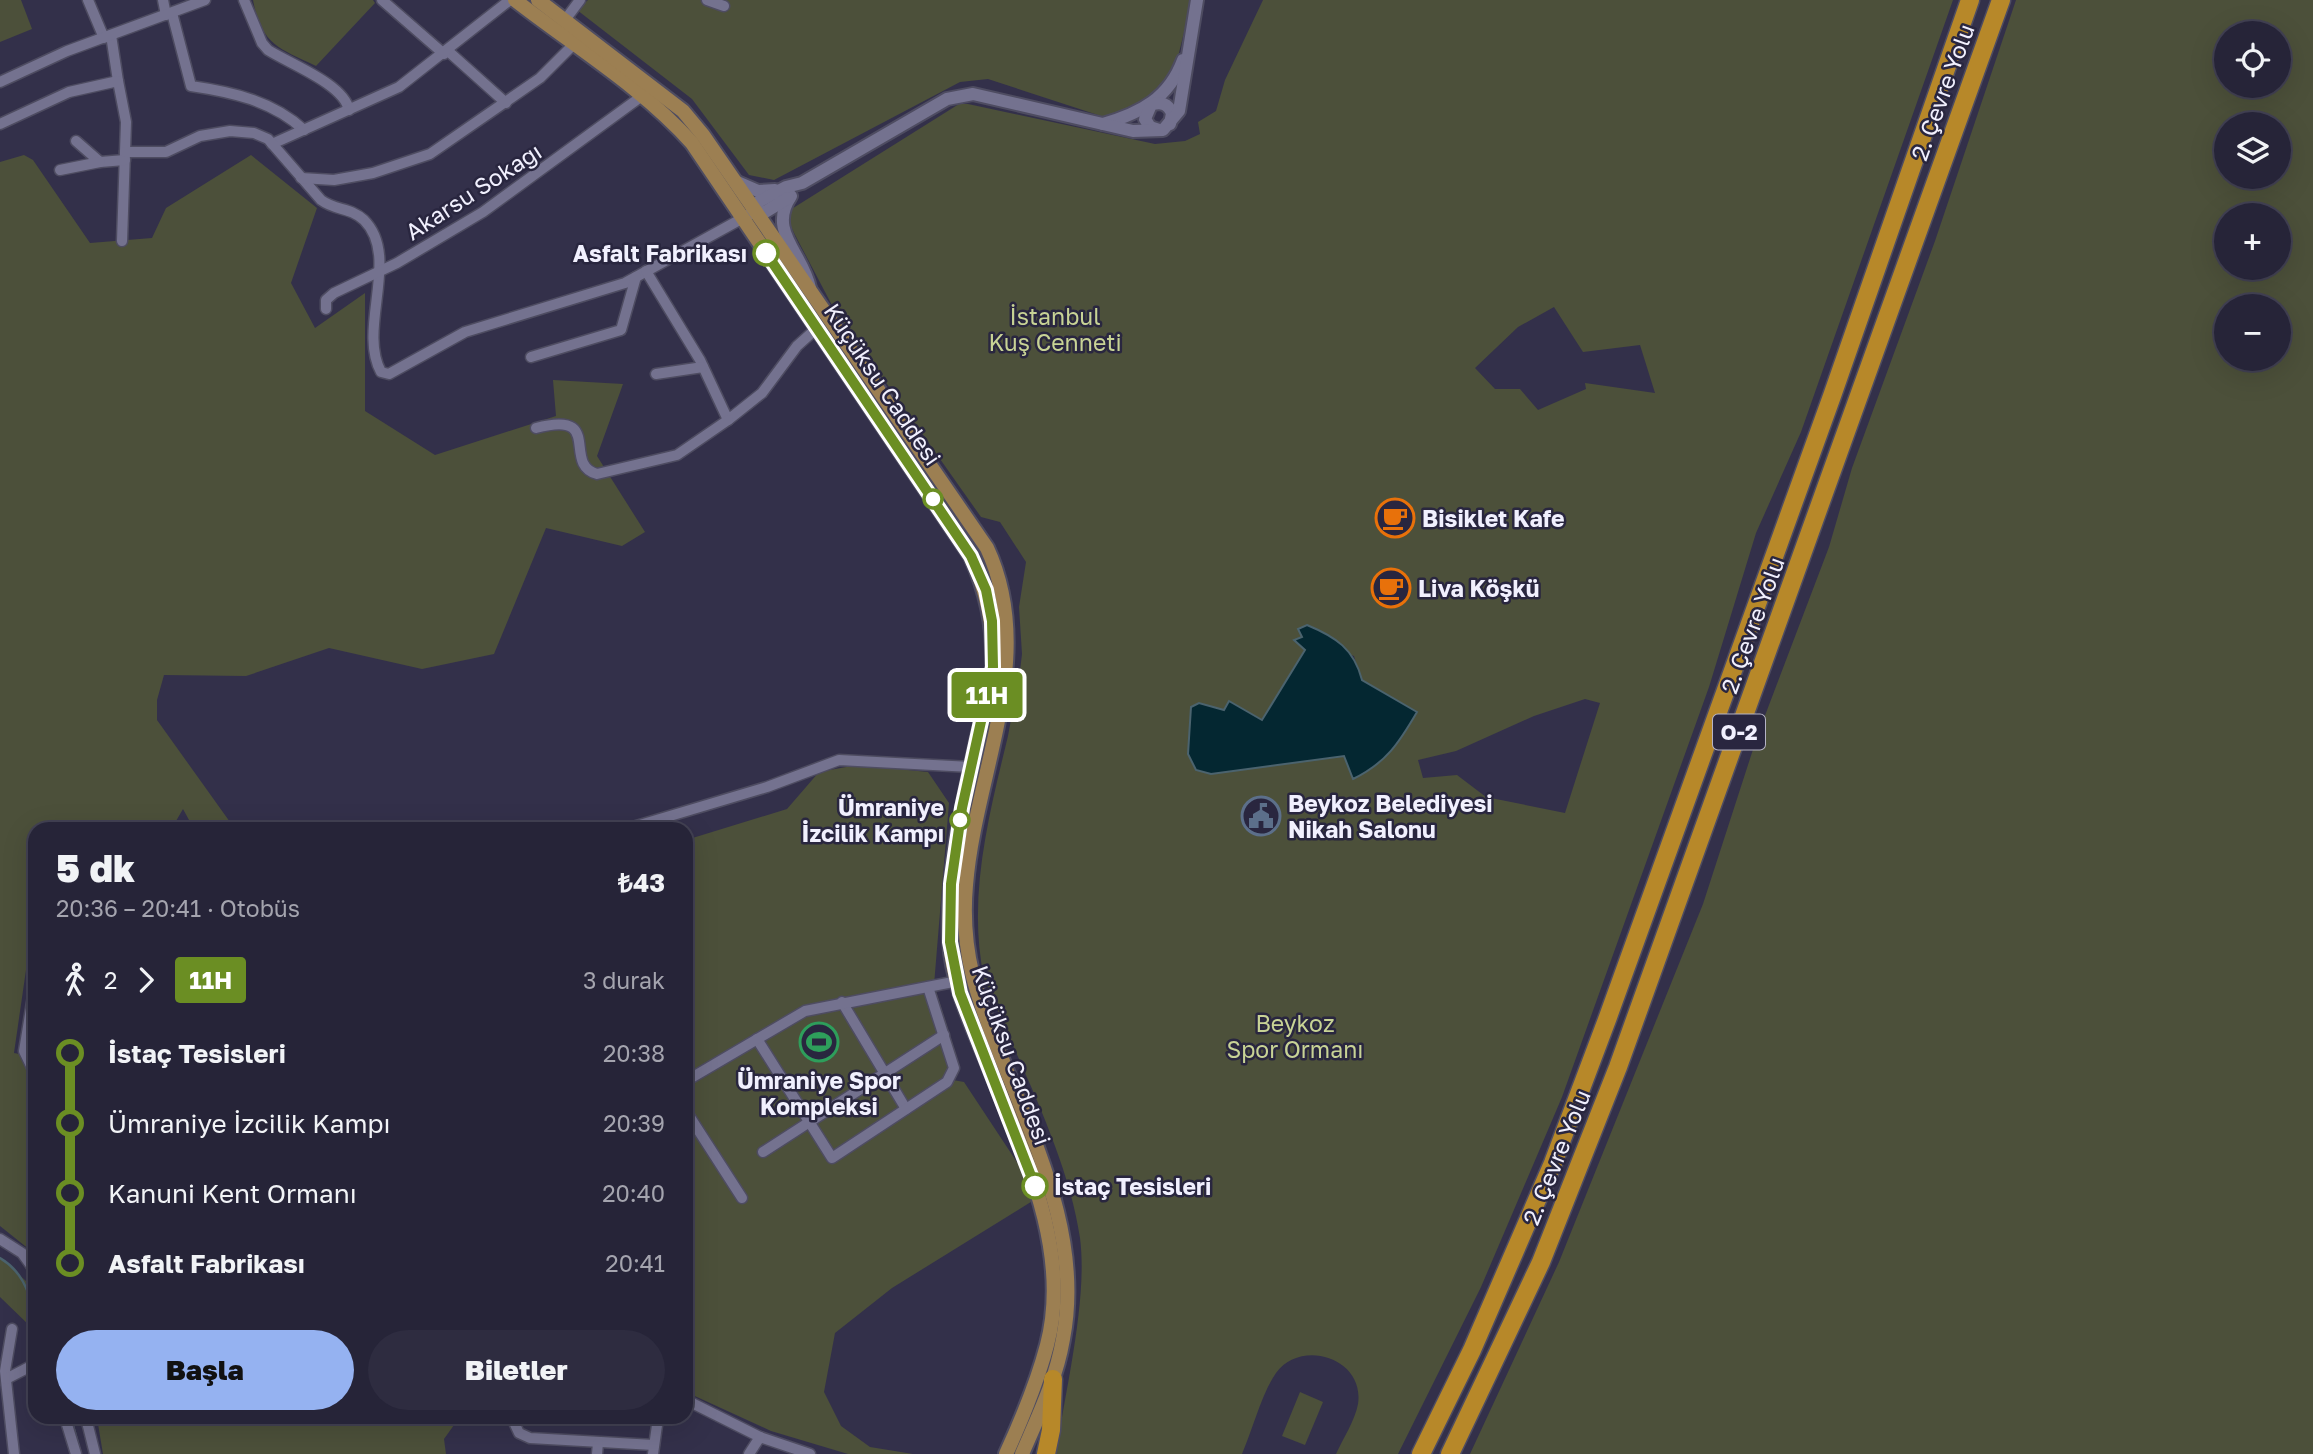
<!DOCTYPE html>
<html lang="tr">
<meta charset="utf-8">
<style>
:root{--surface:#262438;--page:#2e2c40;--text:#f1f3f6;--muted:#a4a4ae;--line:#424153;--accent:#95b2f1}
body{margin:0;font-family:"Golos Text",sans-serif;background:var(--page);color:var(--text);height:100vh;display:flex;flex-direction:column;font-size:26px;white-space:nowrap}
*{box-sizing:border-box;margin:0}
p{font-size:23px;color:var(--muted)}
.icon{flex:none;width:38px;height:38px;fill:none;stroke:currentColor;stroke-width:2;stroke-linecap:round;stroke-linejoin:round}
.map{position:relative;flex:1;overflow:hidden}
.drawer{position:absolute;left:28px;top:822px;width:665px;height:602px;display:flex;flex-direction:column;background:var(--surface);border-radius:21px;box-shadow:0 7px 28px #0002,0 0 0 2px var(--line)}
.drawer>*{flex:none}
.badge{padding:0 14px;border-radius:5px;font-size:24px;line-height:46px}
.tools{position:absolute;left:2214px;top:21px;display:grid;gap:14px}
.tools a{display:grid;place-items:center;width:77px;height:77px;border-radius:50%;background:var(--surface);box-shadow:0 7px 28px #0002,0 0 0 2px var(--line);font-size:35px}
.map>.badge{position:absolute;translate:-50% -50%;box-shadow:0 0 0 4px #fff}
.legs{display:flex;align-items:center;gap:10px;height:77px;padding:0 28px;font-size:23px}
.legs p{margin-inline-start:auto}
.headline{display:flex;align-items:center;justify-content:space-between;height:119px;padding:0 28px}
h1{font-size:38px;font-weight:800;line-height:52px}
.action{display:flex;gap:14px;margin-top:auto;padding:14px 28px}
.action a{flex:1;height:80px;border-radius:42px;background:var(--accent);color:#111;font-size:28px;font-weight:800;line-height:80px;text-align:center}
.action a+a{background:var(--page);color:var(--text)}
ul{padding:0 28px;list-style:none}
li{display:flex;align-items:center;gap:24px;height:70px;font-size:26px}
li i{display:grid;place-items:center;width:10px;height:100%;margin:0 9px;background:currentColor}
li i::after{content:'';width:18px;height:18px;margin:-9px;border:5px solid;border-radius:50%;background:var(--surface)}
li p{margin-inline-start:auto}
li:first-child i{background:linear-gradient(#0000 50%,currentColor 0)}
li:last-child i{background:linear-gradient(currentColor 50%,#0000 0)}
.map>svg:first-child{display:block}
</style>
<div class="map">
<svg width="2313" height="1454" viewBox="0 0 2313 1454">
<rect width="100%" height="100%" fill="#33304a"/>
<g fill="#4c503a" fill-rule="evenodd">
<polygon points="0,0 21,0 32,29 0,42"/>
<path d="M253 0H373L375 3 316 66C278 48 261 44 253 0Z"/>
<polygon points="588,0 1192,0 1175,69 1140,106 1104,117 988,79 960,82 774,180 749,175 692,99 577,10"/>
<path d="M1263 0H1953L1801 432 1756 533 1709 687 1562 1097 1481 1287 1398 1454H1336C1343 1439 1355 1420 1358 1404 1365 1358 1301 1338 1276 1373 1262 1393 1252 1431 1242 1454H1056C1065 1391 1088 1300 1080 1238 1068 1154 1016 1058 984 978 967 897 989 815 1008 736 1012 717 1014 697 1019 679L1022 654 1019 607 1026 562 1000 522 981 517 834 309 794 233 788 220 790 210 959 104H968L1155 144 1185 141 1200 134 1198 122 1216 111 1225 80ZM1554 307 1583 352 1640 345 1655 393 1585 383 1586 389 1538 410 1520 389H1495L1475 368 1518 327ZM1302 638 1354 656 1361 680 1344 756 1211 774 1199 703 1224 710 1229 702 1262 720 1305 649ZM1585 699 1600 703 1565 813 1486 797 1457 775 1423 778 1418 760 1456 751 1534 716Z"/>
<path d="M2016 0H2313V1454H1470L1559 1262 1703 904 1758 734 1829 547 1852 468 1935 241ZM2226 33H2278V86H2226ZM2226 124H2278V177H2226ZM2226 215H2278V268H2226ZM2226 306H2278V359H2226Z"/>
<polygon points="24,155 33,160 90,243 152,238 166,208 251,155 317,208 291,283 315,328 365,293 365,411 435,455 556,416 553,380 623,384 597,456 645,532 622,546 546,528 494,654 422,669 329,648 246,676 164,675 157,700 157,720 235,829 194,829 183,809 176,821 176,829 35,830 35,958 26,970 14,1053 35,1057 35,1254 0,1226 0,162"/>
<polygon points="857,765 928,772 949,803 934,985 960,1067 953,1080 964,1082 1026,1176 1034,1200 892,1288 835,1333 824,1392 841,1426 870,1447 913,1454 848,1454 771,1431 686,1392 686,840 787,809 819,772"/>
<polygon points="0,1257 27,1282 31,1327 0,1297"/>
<polygon points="1300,1392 1323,1402 1305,1445 1282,1436"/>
<polygon points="97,1418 459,1418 444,1439 446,1454 103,1454"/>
</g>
<path fill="#042731" stroke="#4b636e" stroke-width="2" d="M1307 625C1336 637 1354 649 1362 680L1417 712C1399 743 1386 763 1353 779L1344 756 1211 774 1196 770 1188 754 1191 707 1199 703 1224 710 1229 701 1262 720 1305 650 1294 640 1302 637 1298 629Z"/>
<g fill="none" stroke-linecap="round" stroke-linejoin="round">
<g stroke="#4b636e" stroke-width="2.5">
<path d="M0 1258C21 1270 28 1290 35 1312"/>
<polyline points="71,1418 80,1451"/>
</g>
<defs>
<g id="minor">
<polyline points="88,0 104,38"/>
<polyline points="163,0 166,15"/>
<path d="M244 0 262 43 268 50C290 64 344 84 349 110"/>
<polyline points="382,0 444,54"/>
<polyline points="707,0 724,6"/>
<path d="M172 13 191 86C232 92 273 101 304 130"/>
<polyline points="565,20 580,0"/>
<polyline points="111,35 118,81"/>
<polyline points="448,51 506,103"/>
<polyline points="0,82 67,51 205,0"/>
<polyline points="0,124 69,92 118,81 126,122 122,241"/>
<polyline points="76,141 100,162 125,160"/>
<polyline points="272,144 399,87 510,0"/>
<path d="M125 152H166L200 136 230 131 254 133 268 139 321 200C336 211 350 207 364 220 401 257 357 328 381 372L389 374 465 332 625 283 743 218"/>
<polyline points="60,170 100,162"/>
<polyline points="301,178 334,180 373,173 430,154 540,78 573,45"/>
<polyline points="646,271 700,360 728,420 762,393 797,346 817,328"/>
<polyline points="326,309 326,300 334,293 397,263 483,212 642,96"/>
<polyline points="531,357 621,330 636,277"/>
<polyline points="656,374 703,367"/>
<path d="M536 428C605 410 561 464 597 474L677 455 728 420"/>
<polyline points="623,830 767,787 839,760 971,767"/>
<polyline points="35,984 24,1051 35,1074"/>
<polyline points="842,1002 906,1109"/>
<polyline points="757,1039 832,1158 947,1082 954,1068 928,987"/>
<polyline points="686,1081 805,1011 958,981"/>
<polyline points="686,1111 742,1198"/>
<polyline points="763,1152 944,1035"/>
<polyline points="0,1239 22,1253 35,1271"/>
<polyline points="12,1329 5,1371 14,1454"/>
<polyline points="6,1379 35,1364"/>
<polyline points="686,1400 760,1437 810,1454"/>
<polyline points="65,1418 76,1454"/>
<polyline points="86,1418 95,1454"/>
<polyline points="512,1418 519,1433 530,1438 654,1445"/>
<polyline points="597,1454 598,1443"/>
<polyline points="653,1454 658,1418"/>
<polyline points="749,1454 760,1437"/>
</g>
<g id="tertiary">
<path d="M1103 124C1141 113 1169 98 1183 60"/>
<path d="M1159 130 1150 127 1145 119 1151 105C1161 101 1168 104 1172 113L1170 124"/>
<polyline points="735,181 758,191 775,190"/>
<path d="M791 196C767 231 803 253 810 288"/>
<polyline points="755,211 758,202 786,187 802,183 947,99 973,94 1133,131 1163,130 1179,111 1197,0"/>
<polyline points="751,213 765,212 788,198"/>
</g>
<g id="primary">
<path d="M515 0C574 46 642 87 692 143L971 556C987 592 994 625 993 664 993 690 981 720 976 746 962 809 947 875 950 940 952 984 973 1026 989 1066 1023 1151 1072 1251 1047 1345 1037 1383 1022 1419 1006 1454"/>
<path d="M538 0 683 111 703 135 987 548C1038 657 975 773 966 885 960 952 977 998 1002 1059 1037 1148 1082 1241 1063 1339 1056 1380 1038 1417 1022 1454"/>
</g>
<g id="motorway">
<polyline points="1046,1454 1051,1430 1053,1379"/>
<polyline points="1421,1454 1472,1350 1553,1163 1608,1017 1832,396 1970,0"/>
<polyline points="1450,1454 1541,1262 1618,1067 2001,0"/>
</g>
</defs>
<use href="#minor" stroke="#4e4c61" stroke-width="13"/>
<use href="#tertiary" stroke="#4e4c61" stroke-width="16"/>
<use href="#primary" stroke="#4e4c61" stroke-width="18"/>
<use href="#motorway" stroke="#4e4c61" stroke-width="21"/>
<use href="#minor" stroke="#74728f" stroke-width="10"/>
<use href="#tertiary" stroke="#74728f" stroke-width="12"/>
<use href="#primary" stroke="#9c7f52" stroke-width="14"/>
<use href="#motorway" stroke="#b78829" stroke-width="18"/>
</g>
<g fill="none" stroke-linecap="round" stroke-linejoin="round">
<defs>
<polyline id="line-1" points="766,253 971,556 986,590 992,621 993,667 962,808 951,884 950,942 960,993 1035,1186"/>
</defs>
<use href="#line-1" stroke="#fff" stroke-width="16"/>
<use href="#line-1" stroke="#6b8e23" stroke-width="10"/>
</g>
<defs>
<symbol id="cafe-ring" viewBox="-11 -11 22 22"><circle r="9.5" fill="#29263f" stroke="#e8710a" stroke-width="1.5"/><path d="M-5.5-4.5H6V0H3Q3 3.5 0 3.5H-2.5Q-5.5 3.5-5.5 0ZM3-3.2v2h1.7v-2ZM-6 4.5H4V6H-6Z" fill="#e8710a"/></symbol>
<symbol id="civic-ring" viewBox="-11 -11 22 22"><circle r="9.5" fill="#29263f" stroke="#5c6f8a" stroke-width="1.5"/><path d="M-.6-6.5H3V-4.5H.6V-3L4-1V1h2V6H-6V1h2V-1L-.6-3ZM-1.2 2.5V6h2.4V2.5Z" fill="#5c6f8a"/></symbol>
<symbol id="stadium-ring" viewBox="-11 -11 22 22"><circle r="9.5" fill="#29263f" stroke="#2e9e5b" stroke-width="1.5"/><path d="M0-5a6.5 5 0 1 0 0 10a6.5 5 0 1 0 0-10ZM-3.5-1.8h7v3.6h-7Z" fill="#2e9e5b"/></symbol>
</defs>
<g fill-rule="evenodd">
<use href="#cafe-ring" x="1373" y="496" width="44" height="44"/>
<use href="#cafe-ring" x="1369" y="566" width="44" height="44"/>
<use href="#civic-ring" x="1239" y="794" width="44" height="44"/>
<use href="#stadium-ring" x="797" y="1020" width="44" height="44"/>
</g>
<g fill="#fff" stroke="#6b8e23" stroke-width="3.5">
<circle cx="766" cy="253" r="12"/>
<circle cx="933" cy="499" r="9"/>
<circle cx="960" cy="820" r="9"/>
<circle cx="1035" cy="1186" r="12"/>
</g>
<g text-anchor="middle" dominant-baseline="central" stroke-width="5" stroke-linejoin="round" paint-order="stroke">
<rect fill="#29263f" stroke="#b5b3c5" stroke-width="2" x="1713" y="714.5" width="52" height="35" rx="5"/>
<g font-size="21" font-weight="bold" fill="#f1f0fe">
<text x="1739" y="732">O-2</text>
</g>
<g font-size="23" fill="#f1f0fe" stroke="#29263f">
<text transform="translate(1942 92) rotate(-70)">2. Çevre Yolu</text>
<text transform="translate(473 191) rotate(-33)">Akarsu Sokağı</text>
<text transform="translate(883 384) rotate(56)">Küçüksu Caddesi</text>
<text transform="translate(1752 625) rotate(-70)">2. Çevre Yolu</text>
<text transform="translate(1012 1055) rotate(70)">Küçüksu Caddesi</text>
<text transform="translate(1556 1157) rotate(-68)">2. Çevre Yolu</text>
</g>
<g font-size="23" font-weight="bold" fill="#f1f0fe" stroke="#29263f" text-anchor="end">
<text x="747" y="253">Asfalt Fabrikası</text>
<text x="944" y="807">Ümraniye<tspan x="944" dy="26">İzcilik Kampı</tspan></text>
<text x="1054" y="1186" text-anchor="start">İstaç Tesisleri</text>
</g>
<g font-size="23" fill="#c8d395" stroke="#29263f">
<text x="1055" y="316">İstanbul<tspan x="1055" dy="26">Kuş Cenneti</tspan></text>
<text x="1295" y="1023">Beykoz<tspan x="1295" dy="26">Spor Ormanı</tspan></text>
</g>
<g font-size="23" font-weight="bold" fill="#f1f0fe" stroke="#29263f" text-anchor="start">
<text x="1422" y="518">Bisiklet Kafe</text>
<text x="1418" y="588">Liva Köşkü</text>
<text x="1288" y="803">Beykoz Belediyesi<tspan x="1288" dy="26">Nikah Salonu</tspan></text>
<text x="819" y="1080" text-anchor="middle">Ümraniye Spor<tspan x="819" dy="26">Kompleksi</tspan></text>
</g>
</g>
</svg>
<div class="tools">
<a><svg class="icon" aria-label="locate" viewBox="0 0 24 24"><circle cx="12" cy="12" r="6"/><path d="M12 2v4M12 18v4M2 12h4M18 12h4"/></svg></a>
<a><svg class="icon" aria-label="layers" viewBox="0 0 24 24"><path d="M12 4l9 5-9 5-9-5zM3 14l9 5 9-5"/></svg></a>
<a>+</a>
<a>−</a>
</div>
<b class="badge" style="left:987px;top:695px;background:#6b8e23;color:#fff">11H</b>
<section class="drawer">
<div class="headline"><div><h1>5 dk</h1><p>20:36 – 20:41 · Otobüs</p></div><b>₺43</b></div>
<div class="legs"><svg class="icon" aria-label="walk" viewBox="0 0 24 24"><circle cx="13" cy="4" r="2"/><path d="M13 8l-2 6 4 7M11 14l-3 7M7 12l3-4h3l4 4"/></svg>2<svg class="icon" aria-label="forward" viewBox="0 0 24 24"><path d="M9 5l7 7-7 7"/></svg><b class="badge" style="background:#6b8e23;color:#fff">11H</b><p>3 durak</p></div>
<ul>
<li><i style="color:#6b8e23"></i><b>İstaç Tesisleri</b><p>20:38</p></li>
<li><i style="color:#6b8e23"></i><span>Ümraniye İzcilik Kampı</span><p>20:39</p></li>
<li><i style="color:#6b8e23"></i><span>Kanuni Kent Ormanı</span><p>20:40</p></li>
<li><i style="color:#6b8e23"></i><b>Asfalt Fabrikası</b><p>20:41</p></li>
</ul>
<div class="action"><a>Başla</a><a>Biletler</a></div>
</section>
</div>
